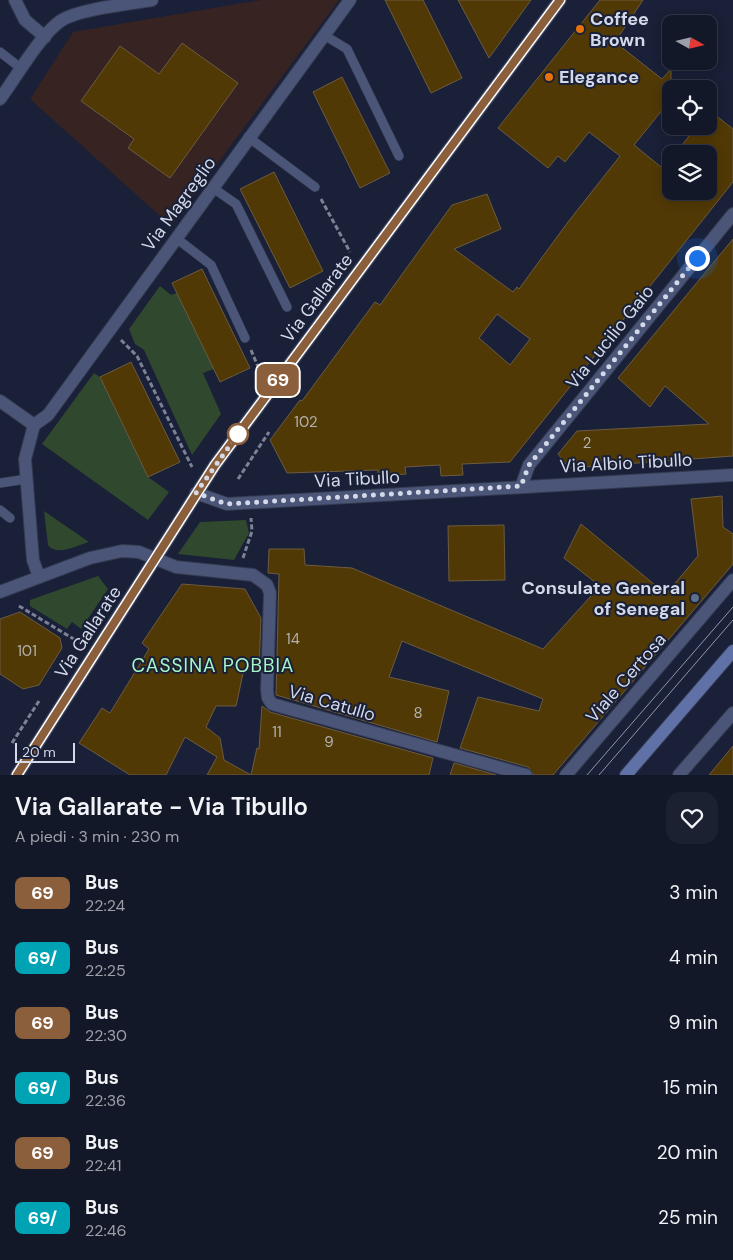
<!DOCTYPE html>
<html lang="it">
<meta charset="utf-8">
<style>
:root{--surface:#131829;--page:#1c2131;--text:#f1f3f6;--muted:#9da0a8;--line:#323746}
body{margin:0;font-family:"DM Sans",sans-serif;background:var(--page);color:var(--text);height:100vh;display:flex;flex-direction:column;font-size:19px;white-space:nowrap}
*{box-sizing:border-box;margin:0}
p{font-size:16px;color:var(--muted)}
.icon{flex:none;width:28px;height:28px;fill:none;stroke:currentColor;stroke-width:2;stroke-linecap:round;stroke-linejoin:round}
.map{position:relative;height:775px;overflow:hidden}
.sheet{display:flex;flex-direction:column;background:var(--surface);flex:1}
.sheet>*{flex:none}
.badge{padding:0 10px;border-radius:8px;font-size:18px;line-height:32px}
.needle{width:32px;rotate:98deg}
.tools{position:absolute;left:662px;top:15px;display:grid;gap:10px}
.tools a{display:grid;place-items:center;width:55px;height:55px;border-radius:10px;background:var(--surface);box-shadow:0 2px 12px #0003,0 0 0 1px var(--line);font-size:25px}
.scale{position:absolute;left:15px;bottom:12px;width:60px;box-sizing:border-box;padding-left:5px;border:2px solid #d3d9e9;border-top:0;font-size:14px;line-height:18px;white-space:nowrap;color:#d3d9e9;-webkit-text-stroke:4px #192037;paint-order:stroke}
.you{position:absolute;width:25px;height:25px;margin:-12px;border:4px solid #fff;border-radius:50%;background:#1a73e8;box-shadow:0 0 0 8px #1a73e833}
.map>.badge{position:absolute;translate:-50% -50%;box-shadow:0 0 0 2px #fff}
.round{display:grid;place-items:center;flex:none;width:52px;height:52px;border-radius:15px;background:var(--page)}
.overview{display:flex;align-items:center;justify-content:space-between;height:85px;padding:0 15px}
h1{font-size:24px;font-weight:600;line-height:38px}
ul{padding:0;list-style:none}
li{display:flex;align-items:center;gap:15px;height:65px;padding:0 15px}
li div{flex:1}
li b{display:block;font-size:19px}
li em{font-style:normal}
li .badge{min-width:55px;font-weight:700;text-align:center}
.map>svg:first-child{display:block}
</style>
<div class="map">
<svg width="733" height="775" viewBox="0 0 733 775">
<rect width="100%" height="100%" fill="#192037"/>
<polygon fill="#362322" points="261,0 339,0 171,226 30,99 73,32"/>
<g fill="#30482d">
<polygon points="160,286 171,295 177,293 214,369 203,373 221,414 192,455 144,350 135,344 129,329"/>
<polygon points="94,373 100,377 148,477 169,492 148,520 42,444"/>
<path d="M44 511 89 542C77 545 57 557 48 545Z"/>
<polygon points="246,520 249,533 234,560 178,554 200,522"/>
<polygon points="98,576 108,589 81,629 72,622 67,629 30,606 30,600"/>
</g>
<g fill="#513906" stroke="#6c5b40" fill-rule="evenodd">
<polygon points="385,0 423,0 462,78 431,93"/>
<polygon points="458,0 531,0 489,58"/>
<path d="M600 0H643L615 42 662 79 671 69V99L634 145 671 175V191H709V154H675L697 126H709V110L733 129V182L510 462 462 464 463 475 441 476 440 465 405 467 406 474 378 476V470L287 473 270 440 300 400 302 401 375 302 380 305 452 205 487 194 501 229 454 249 513 292 517 287 519 289 568 222 620 156 589 132 565 162 558 156 548 168 498 128ZM497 314 530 339 510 365 479 338Z"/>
<polygon points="182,43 238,83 170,178 128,148 134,139 81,101 120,46 159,74"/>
<polygon points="342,77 390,173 360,188 313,92"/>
<polygon points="274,172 323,271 290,288 240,189"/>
<polygon points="733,239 733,456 569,468 558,454 577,431 709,424 665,386 650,407 618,378"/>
<polygon points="202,269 250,368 220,382 172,283"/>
<polygon points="131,362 180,462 148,477 100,377"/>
<polygon points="722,496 723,527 733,534 733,564 553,775 534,775 528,767 460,748 478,697 539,711 543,699 402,641 389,677 449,691 437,742 276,695 279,574 268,573 269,549 304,549 305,565 352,568 543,649 600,586 564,558 581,524 666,594 698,556 691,499"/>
<polygon points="504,525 505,580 449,581 448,526"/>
<polygon points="182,584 245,589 261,618 259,671 244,669 236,706 216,706 206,727 220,738 224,760 251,775 257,748 259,749 262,706 270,712 433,758 429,775 207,775 217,757 185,737 166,775 130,775 79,743 102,708 110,713 149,649 142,643"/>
<polygon points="20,612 60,638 62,648 39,685 23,689 0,674 0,619"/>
<polygon points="733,746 733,775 709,775"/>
<polygon points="454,763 496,775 450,775"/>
</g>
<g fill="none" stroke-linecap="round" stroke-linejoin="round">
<defs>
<g id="service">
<polyline points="324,35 347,49 399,156"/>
<polyline points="0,52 22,69"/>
<polyline points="248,137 315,187"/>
<polyline points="213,188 236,204 287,307"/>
<polyline points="176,238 211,265 245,338"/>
<polyline points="0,483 27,479"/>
<polyline points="0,510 10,518"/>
</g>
<g id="minor">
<polyline points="15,0 25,20 45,37"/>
<path d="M0 99C15 79 42 32 62 20 80 9 128 4 152 0"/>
<polyline points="0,401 34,425"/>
<polyline points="34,425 48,415 350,0"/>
<polyline points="34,425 25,459 33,560 39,577"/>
<polyline points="521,487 529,465 733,214"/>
<polyline points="196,493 227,504 733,475"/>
<polyline points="0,592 90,558 122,551 139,552 176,567 253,575 267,585 270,593 267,690 268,698 272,704 526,775"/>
<polyline points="566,775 733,580"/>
<polyline points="679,775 733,713"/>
</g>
<polyline id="tertiary" points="17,775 215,465 560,0"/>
<polyline id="secondary" points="626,775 733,651"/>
</defs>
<use href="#service" stroke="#333a50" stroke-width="10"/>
<use href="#minor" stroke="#333a50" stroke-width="14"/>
<use href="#tertiary" stroke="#333a50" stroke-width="14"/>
<use href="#secondary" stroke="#333a50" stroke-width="14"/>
<g stroke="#7c8296" stroke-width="3" stroke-dasharray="5 2.5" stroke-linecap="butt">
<polyline points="321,199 350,252"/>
<polyline points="121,340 137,356 192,467"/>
<polyline points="251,350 261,374"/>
<polyline points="238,479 269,432"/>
<polyline points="243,558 252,531 251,518"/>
<polyline points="19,606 77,641"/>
<polyline points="12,743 39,701"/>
</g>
<use href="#service" stroke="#4a5577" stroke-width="9"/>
<use href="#minor" stroke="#4a5577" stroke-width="12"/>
<use href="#tertiary" stroke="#4a5577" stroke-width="12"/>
<use href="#secondary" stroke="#6071a8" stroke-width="12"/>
<g stroke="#9198aa" stroke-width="1">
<polyline points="587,775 733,607"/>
<polyline points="599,775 733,620"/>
</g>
</g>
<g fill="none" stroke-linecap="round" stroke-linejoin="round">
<defs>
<polyline id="line" points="17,775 215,465 560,0"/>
</defs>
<use href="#line" stroke="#fff" stroke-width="11"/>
<use href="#line" stroke="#8b5e3c" stroke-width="8"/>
<polyline stroke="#d3d9e9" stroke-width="5" stroke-dasharray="0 9" points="238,434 196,493 227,504 521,486 529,465 697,258"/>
</g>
<g fill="#e8710a" stroke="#192037" stroke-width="2">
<circle cx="580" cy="29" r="5"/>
<circle cx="549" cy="77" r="5"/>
</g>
<circle fill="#fff" stroke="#8b5e3c" stroke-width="2.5" cx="238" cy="434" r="10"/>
<circle fill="#5c6f8a" stroke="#192037" stroke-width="2" cx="695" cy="598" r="5"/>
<g text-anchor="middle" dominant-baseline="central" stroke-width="4" stroke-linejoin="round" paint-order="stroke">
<g font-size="15" fill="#b2b1b0">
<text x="306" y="422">102</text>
<text x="587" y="443">2</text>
<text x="293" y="639">14</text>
<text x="27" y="651">101</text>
<text x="418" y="713">8</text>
<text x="277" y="732">11</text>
<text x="329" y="742">9</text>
</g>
<g font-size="18" font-weight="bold" fill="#d3d9e9" stroke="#192037" text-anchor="start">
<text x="590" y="19">Coffee<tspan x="590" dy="21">Brown</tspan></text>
<text x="559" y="77">Elegance</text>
<text x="685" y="588" text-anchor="end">Consulate General<tspan x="685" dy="21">of Senegal</tspan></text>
</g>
<g font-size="18" fill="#d3d9e9" stroke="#192037">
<text transform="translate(179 204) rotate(-54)">Via Magreglio</text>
<text transform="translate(317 298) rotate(-53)">Via Gallarate</text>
<text transform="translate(610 337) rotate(-51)">Via Lucilio Gaio</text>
<text transform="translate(626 463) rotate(-3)">Via Albio Tibullo</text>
<text transform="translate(357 479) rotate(-3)">Via Tibullo</text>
<text transform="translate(88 632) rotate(-57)">Via Gallarate</text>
<text transform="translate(626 678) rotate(-49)">Viale Certosa</text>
<text transform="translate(332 703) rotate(16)">Via Catullo</text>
</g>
<g font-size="19" letter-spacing="1" fill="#a8f6c8" stroke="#192037">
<text x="213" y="665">CASSINA POBBIA</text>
</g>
</g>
</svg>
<div class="tools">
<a><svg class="needle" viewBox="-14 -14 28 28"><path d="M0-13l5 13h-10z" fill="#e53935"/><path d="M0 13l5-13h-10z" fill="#9da0a8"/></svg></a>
<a><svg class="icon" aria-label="locate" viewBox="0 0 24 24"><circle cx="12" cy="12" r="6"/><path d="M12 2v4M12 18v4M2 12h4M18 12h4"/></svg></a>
<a><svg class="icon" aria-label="layers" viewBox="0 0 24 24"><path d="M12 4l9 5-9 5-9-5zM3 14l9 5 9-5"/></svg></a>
</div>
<div class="scale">20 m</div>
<div class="you" style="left:697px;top:258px"></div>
<b class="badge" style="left:278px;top:380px;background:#8b5e3c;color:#fff">69</b>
</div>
<section class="sheet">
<div class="overview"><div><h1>Via Gallarate - Via Tibullo</h1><p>A piedi · 3 min · 230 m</p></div><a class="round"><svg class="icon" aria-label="heart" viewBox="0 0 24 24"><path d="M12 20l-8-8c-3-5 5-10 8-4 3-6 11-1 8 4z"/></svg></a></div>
<ul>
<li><span class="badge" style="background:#8b5e3c;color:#fff">69</span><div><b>Bus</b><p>22:24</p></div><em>3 min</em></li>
<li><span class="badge" style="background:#00a3b4;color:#fff">69/</span><div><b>Bus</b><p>22:25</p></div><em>4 min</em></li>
<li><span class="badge" style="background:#8b5e3c;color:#fff">69</span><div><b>Bus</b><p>22:30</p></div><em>9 min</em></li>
<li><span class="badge" style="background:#00a3b4;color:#fff">69/</span><div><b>Bus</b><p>22:36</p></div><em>15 min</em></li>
<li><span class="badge" style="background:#8b5e3c;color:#fff">69</span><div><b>Bus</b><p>22:41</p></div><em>20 min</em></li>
<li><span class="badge" style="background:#00a3b4;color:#fff">69/</span><div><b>Bus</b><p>22:46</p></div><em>25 min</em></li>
</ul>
</section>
